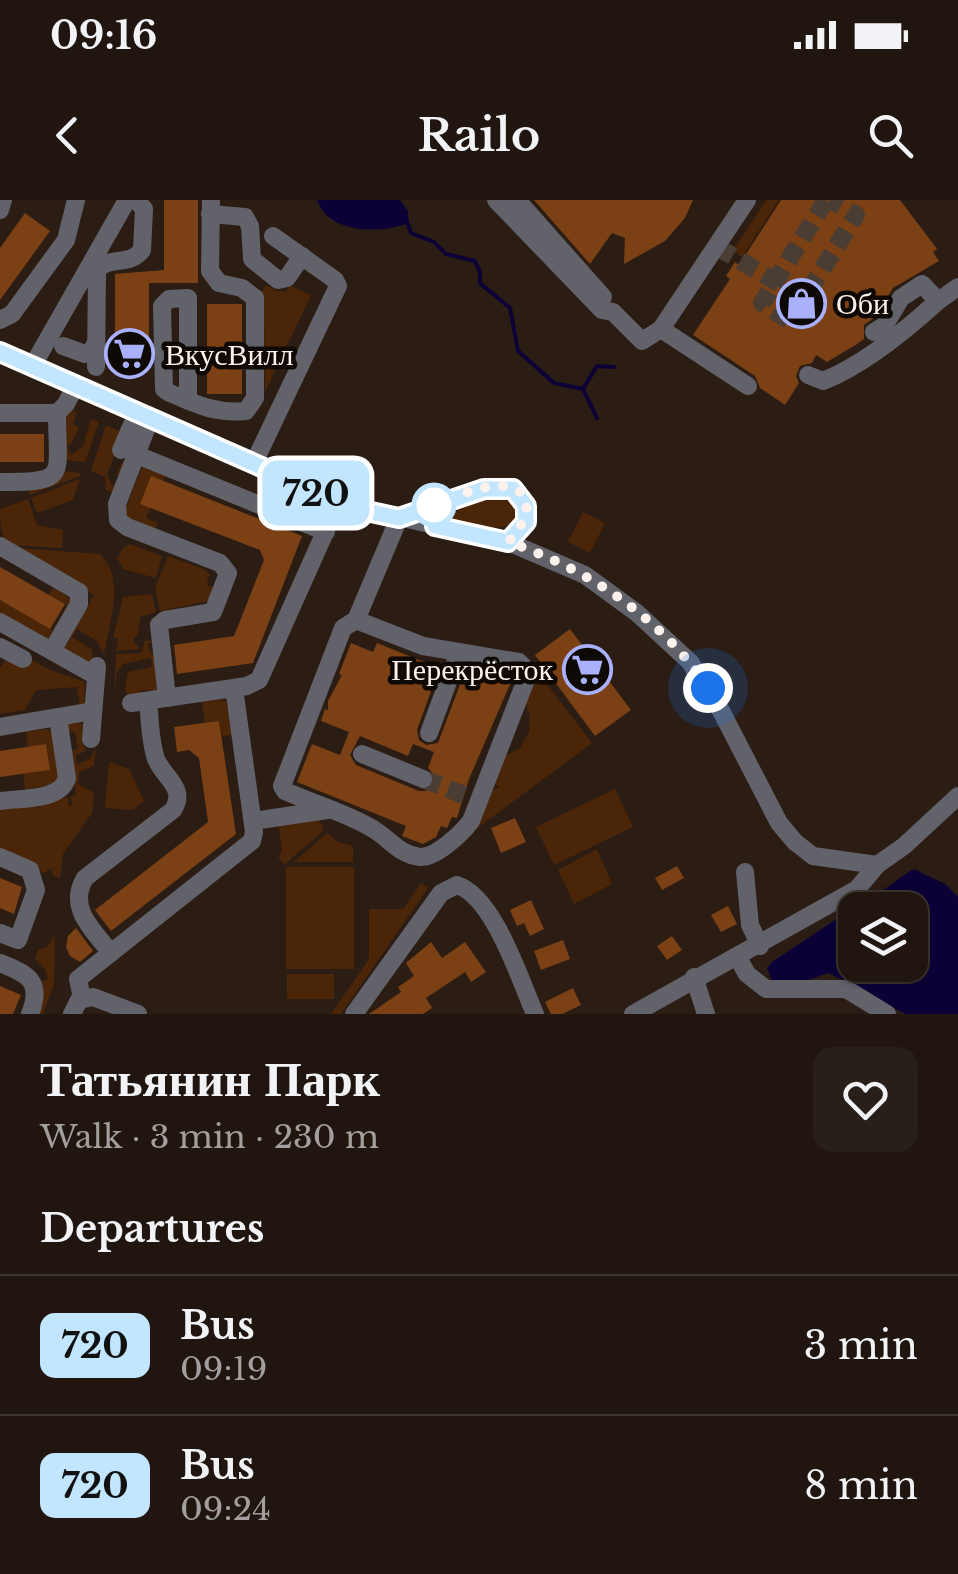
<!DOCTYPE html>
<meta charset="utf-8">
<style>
:root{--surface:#20160f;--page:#281f18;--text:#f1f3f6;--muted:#a29f9e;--line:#3d352f}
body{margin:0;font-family:"Libre Baskerville",serif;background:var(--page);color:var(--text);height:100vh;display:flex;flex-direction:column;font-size:38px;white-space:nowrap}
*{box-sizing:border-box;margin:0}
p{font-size:32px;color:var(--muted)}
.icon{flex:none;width:55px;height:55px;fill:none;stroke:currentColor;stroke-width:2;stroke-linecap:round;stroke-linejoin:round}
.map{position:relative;height:814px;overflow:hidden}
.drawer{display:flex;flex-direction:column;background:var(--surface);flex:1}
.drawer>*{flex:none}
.badge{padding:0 20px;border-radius:15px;font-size:35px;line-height:65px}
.tools{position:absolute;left:838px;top:692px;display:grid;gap:20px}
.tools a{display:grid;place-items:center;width:90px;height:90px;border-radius:20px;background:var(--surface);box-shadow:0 2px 8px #0004,0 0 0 2px var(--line);font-size:50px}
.you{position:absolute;width:50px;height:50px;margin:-25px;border:8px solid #fff;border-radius:50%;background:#1a73e8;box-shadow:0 0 0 15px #1a73e833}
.map>.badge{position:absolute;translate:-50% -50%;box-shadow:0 0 0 5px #fff}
h2{padding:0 40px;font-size:38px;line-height:90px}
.round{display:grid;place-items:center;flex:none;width:105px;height:105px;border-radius:20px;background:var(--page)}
.summary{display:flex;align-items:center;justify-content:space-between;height:170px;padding:0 40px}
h1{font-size:48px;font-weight:600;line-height:75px}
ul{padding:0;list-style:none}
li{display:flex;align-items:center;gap:30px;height:140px;padding:0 40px;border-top:2px solid var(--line)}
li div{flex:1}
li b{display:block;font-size:38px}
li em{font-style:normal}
li .badge{min-width:110px;font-weight:700;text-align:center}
.status{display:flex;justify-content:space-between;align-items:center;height:70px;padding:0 50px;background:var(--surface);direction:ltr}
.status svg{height:28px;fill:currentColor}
header{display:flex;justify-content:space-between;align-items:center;height:130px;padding:0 40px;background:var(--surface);font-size:45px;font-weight:600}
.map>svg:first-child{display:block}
</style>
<div class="status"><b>09:16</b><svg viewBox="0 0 49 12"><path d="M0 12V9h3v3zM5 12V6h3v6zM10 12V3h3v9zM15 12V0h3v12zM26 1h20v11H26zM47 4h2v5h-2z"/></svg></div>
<header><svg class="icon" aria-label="back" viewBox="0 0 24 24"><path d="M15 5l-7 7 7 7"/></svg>Railo<svg class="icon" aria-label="search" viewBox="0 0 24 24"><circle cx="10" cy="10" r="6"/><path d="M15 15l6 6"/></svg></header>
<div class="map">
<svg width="958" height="814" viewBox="0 0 958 814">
<rect width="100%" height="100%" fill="#2b1d14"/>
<g fill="#4b2508">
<polygon points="766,0 779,0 742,57 733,51"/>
<polygon points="266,85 274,90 286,92 289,85 311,95 265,192 264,104 261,93"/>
<polygon points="72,210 77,212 73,224 79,227 72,243 67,246 71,255 83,246 91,219 99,222 85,262 66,260 63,271 81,273 80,276 30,295 27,287 48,286 64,216"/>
<polygon points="106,225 124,233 112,253 115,254 107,274 112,286 120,281 117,274 124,259 130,261 116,294 106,290 105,277 91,271"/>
<polygon points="146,266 166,274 146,318 158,323 155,329 127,318 124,312 142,268"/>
<polygon points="80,279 73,300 37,313 31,298"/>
<path d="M495 294 509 295 519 309C515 343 456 321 434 317L455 312Z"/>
<path d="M28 299 37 325 63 330 62 348 8 345C0 333 0 322 0 309Z"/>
<polygon points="583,312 605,323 590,353 568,342"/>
<polygon points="130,344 162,356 156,378 123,369 117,358 123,348"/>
<path d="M18 348 100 354C126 379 109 423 104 455L97 441 77 429 72 437 92 450 93 465 64 449 94 395 17 351Z"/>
<polygon points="168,356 204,369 210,375 207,379 208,386 214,387 209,401 160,411 155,388"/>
<polygon points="54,387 73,401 49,441 0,415 0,400 53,430 67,405 49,395"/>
<polygon points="152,394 156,412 140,417 138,434 133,440 140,449 116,451 118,438 113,438 123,397"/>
<polygon points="154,440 148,444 150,453 156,455 160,490 151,496 150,490 140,491 140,497 128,495 125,490 128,472 152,467 151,458 123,464 117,472 114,490 116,454 141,453 145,441"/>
<polygon points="27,457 48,469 85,482 84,505 80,507 77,487 36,490 25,510 0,514 0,467 9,458"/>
<polygon points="533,466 592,543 472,632 487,593 500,587 495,584 505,556 520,548 529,532 530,515 524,500"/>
<polygon points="220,499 226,502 232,535 222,536 219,521 205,523 202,502"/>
<polygon points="74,521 83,524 82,538 86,543 82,543 86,548 84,552 76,555 77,564 90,559 96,547 94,566 79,572 78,584 94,593 92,613 63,654 60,678 53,676 51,668 44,673 0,652 0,611 1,606 36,602 39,611 40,601 68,597 69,606 72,606 71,596 76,595 70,551 78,549 75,532 68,531 68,524"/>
<polygon points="45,529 52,531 60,578 55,585 25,589 23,574 50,570 46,544 28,547 26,532"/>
<polygon points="109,562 129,569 144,601 133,610 105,608"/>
<polygon points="615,589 633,627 554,665 536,627"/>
<polygon points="319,619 324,630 284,665 278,656 282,652 279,626"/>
<polygon points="327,633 338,642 353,646 353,662 294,662"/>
<polygon points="597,649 612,684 574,704 558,670"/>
<rect x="286" y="667" width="68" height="102"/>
<polygon points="421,683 428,688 341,814 331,814 369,759 369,709 403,709"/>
<polygon points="55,735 54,784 43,814 36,814 38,782 48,780 45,769 35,759 38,750 47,747"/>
<rect x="287" y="774" width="47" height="25"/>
</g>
<g fill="#0b0137" fill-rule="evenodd">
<path d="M317 0H400L408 11 409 23C381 34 328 34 317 0Z"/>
<path d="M914 669 945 684 958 697V814H905L829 773 783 788 774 786 767 768 772 762 850 710 847 705 854 699 858 704C881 696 892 681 914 669ZM855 710H910V765H855Z"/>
</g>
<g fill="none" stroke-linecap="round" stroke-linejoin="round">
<g stroke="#0b0137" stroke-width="4">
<polyline points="407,22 411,33 434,42 446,54 475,61 480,72 480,83 510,108 518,151 554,183 583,189 597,218"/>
<polyline points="583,189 597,166 614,167"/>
</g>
</g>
<g fill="#7b4013" fill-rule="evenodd">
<polygon points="164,0 198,0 198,83 149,83 149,160 115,160 115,74 164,70"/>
<polygon points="534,0 693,0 685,18 665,41 624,64 625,38 612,33 590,64"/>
<polygon points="781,0 900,0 937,49 933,52 939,61 893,88 875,117 864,125 864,139 857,144 827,162 816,155 812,163 800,166 796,176 799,183 785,205 760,188 755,176 693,135 730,79 726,76 735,62 739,65"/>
<polygon points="25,13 50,31 0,100 0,48"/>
<rect x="207" y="104" width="35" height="90"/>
<rect x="0" y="234" width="44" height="28"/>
<polygon points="151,276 302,336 253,463 177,474 174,445 234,436 264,360 260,350 140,304"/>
<polygon points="0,367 65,404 50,429 0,400"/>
<polygon points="570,429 631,510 595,536 535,455"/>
<path d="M351 443 373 452 377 443 424 462 420 471 436 477 417 530 419 540 426 545 438 543 467 466 514 475 469 579 457 618 452 617 447 628 441 626 436 637 423 644 402 636 406 626 297 582 312 544 340 555 349 532 321 521 325 509 328 510V501L342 475 339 474ZM360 536 408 556 413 544 434 552 428 568 435 576 434 585 426 591H419L356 565 350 555Z"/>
<polygon points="219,521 236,634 111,731 95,710 208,622 199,558 189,550 177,552 174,527"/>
<polygon points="46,544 50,570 0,577 0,551"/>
<polygon points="515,618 526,642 501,653 491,628"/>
<polygon points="677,666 684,678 662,690 655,678"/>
<polygon points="0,678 22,687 14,714 0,708"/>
<polygon points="531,700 544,729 530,736 524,723 517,726 510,710"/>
<polygon points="728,706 737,724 721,732 711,715"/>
<polygon points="76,728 93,751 80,762 70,756 66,747 68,736"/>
<polygon points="672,736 682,750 667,760 657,746"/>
<polygon points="563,740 570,759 541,770 534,751"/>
<polygon points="431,742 442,758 465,742 486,772 471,782 465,772 426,798 432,808 423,814 369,814 401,792 398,787 414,776 406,763"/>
<polygon points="0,786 21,795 13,814 0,814"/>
<polygon points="573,788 581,805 562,814 551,814 545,802"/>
</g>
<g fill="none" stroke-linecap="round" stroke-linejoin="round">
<g stroke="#4a3d34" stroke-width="18" stroke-dasharray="18 9" stroke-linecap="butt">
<polyline points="826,0 762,103 790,121 856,15 831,0"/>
<polyline points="717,47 804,98"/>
<polyline points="423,579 464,595"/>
</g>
<g stroke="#61626a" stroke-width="18">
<polyline points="496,0 602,110 613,112 642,141 661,129 747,0"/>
<polyline points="517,0 603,97"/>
<polyline points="0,10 3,0"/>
<polyline points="210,14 245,17 250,26 252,59 278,80 287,78 302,56"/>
<polyline points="0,120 12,114 66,40 76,0"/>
<polyline points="661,129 748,186"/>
<polyline points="874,132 884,126 901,98 922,84 938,101 958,87"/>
<polyline points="63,146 85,154 92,151 96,142"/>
<polyline points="0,152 338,303 508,342 585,375 637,413 690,462 718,505 779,623 795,642 813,656 877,665"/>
<polyline points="32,167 127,0"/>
<path d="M96 167 97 70C110 55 129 67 142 50L144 9 136 0"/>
<path d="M808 175 823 181C864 165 905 131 938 101"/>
<path d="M188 201V98L169 99 162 106 164 189 168 192C195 204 215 214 246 211L255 198V98L242 88 219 83 210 71 211 0"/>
<polyline points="0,213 57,213 66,204 75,186"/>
<polyline points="150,219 117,304 118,320 127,327 220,363 228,373 213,412 165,420 159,425 167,498"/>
<polyline points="121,250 137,213"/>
<polyline points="137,255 326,332"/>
<polyline points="253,265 338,86 335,80 273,36"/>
<path d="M0 282C70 282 57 278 57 213"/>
<polyline points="0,346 79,392 79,404 52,451"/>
<path d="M356 420 343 428 282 586 285 591C314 604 347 613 373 629 389 638 399 655 420 657 436 658 462 633 471 621L529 472 519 462 423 446 356 420 399 318 483 289H513C536 307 526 325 508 342"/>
<polyline points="0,422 96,476"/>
<polyline points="0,447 23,459"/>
<polyline points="131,503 247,486 259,480 338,303"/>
<polyline points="0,527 93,511"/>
<polyline points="429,533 459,452"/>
<polyline points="91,539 97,466"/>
<polyline points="362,554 423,579"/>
<path d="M0 601C21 598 61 601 67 578L58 517"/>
<polyline points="253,621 327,610"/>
<polyline points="0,657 30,670 36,690 18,740 0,733"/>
<polyline points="745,672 750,725 760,746"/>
<path d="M111 753C93 730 67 708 85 678L173 610C187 588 164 578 156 559 150 542 150 519 148 501"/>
<polyline points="738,758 747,774 766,789 846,789 887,814"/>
<path d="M0 763C28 774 43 781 30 814"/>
<polyline points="694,777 706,814"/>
<polyline points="82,798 78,779 252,641 254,632 234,488"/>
<polyline points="72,814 79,800 93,797 138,814"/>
<path d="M354 814 441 693 457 685C494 697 520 780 535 814"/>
<polyline points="633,814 857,689 877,665 904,646 958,596"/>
</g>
</g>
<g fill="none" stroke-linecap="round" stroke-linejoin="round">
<defs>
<polyline id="line" points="0,152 357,309 399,318 484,289 513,289 526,306 526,322 508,342 435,326"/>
</defs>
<use href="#line" stroke="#fff" stroke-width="22"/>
<use href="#line" stroke="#c2e6ff" stroke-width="15"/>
<path stroke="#fdf2ec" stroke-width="10" stroke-dasharray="0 18" d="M434 305C453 298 476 287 497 286 540 286 529 321 508 342 586 368 662 418 708 488"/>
</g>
<defs>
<symbol id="shop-ring" viewBox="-11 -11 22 22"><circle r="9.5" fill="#0f0905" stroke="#a9b0fc" stroke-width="1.5"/><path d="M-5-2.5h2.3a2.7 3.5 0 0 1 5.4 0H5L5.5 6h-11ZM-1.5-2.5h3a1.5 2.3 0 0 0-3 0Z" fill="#a9b0fc"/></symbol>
<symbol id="supermarket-ring" viewBox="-11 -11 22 22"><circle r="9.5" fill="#0f0905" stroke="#a9b0fc" stroke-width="1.5"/><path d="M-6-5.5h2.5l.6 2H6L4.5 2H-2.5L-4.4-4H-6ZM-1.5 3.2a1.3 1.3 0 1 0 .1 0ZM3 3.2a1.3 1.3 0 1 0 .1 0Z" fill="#a9b0fc"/></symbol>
</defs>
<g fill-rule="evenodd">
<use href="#shop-ring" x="774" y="76" width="55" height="55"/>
<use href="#supermarket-ring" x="102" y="126" width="55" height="55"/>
<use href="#supermarket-ring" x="560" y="442" width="55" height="55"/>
</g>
<circle fill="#fff" stroke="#c2e6ff" stroke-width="5" cx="434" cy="305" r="20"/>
<g text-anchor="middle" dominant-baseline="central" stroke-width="9" stroke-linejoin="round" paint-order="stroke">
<g font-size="30" fill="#fdf2ec" stroke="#0f0905" text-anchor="start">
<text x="836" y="103">Оби</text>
<text x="165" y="154">ВкусВилл</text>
<text x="553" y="469" text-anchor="end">Перекрёсток</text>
</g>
</g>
</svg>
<div class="tools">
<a><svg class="icon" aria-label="layers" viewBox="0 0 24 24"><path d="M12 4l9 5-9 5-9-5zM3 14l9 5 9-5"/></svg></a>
</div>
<div class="you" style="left:708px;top:488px"></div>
<b class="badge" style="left:316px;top:293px;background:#c2e6ff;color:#111">720</b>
</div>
<section class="drawer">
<div class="summary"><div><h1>Татьянин Парк</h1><p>Walk · 3 min · 230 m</p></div><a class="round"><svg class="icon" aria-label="heart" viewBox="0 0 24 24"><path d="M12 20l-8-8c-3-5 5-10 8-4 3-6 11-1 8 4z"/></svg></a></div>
<h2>Departures</h2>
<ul>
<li><span class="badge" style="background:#c2e6ff;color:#111">720</span><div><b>Bus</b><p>09:19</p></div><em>3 min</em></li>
<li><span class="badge" style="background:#c2e6ff;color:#111">720</span><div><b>Bus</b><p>09:24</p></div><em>8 min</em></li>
</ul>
</section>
